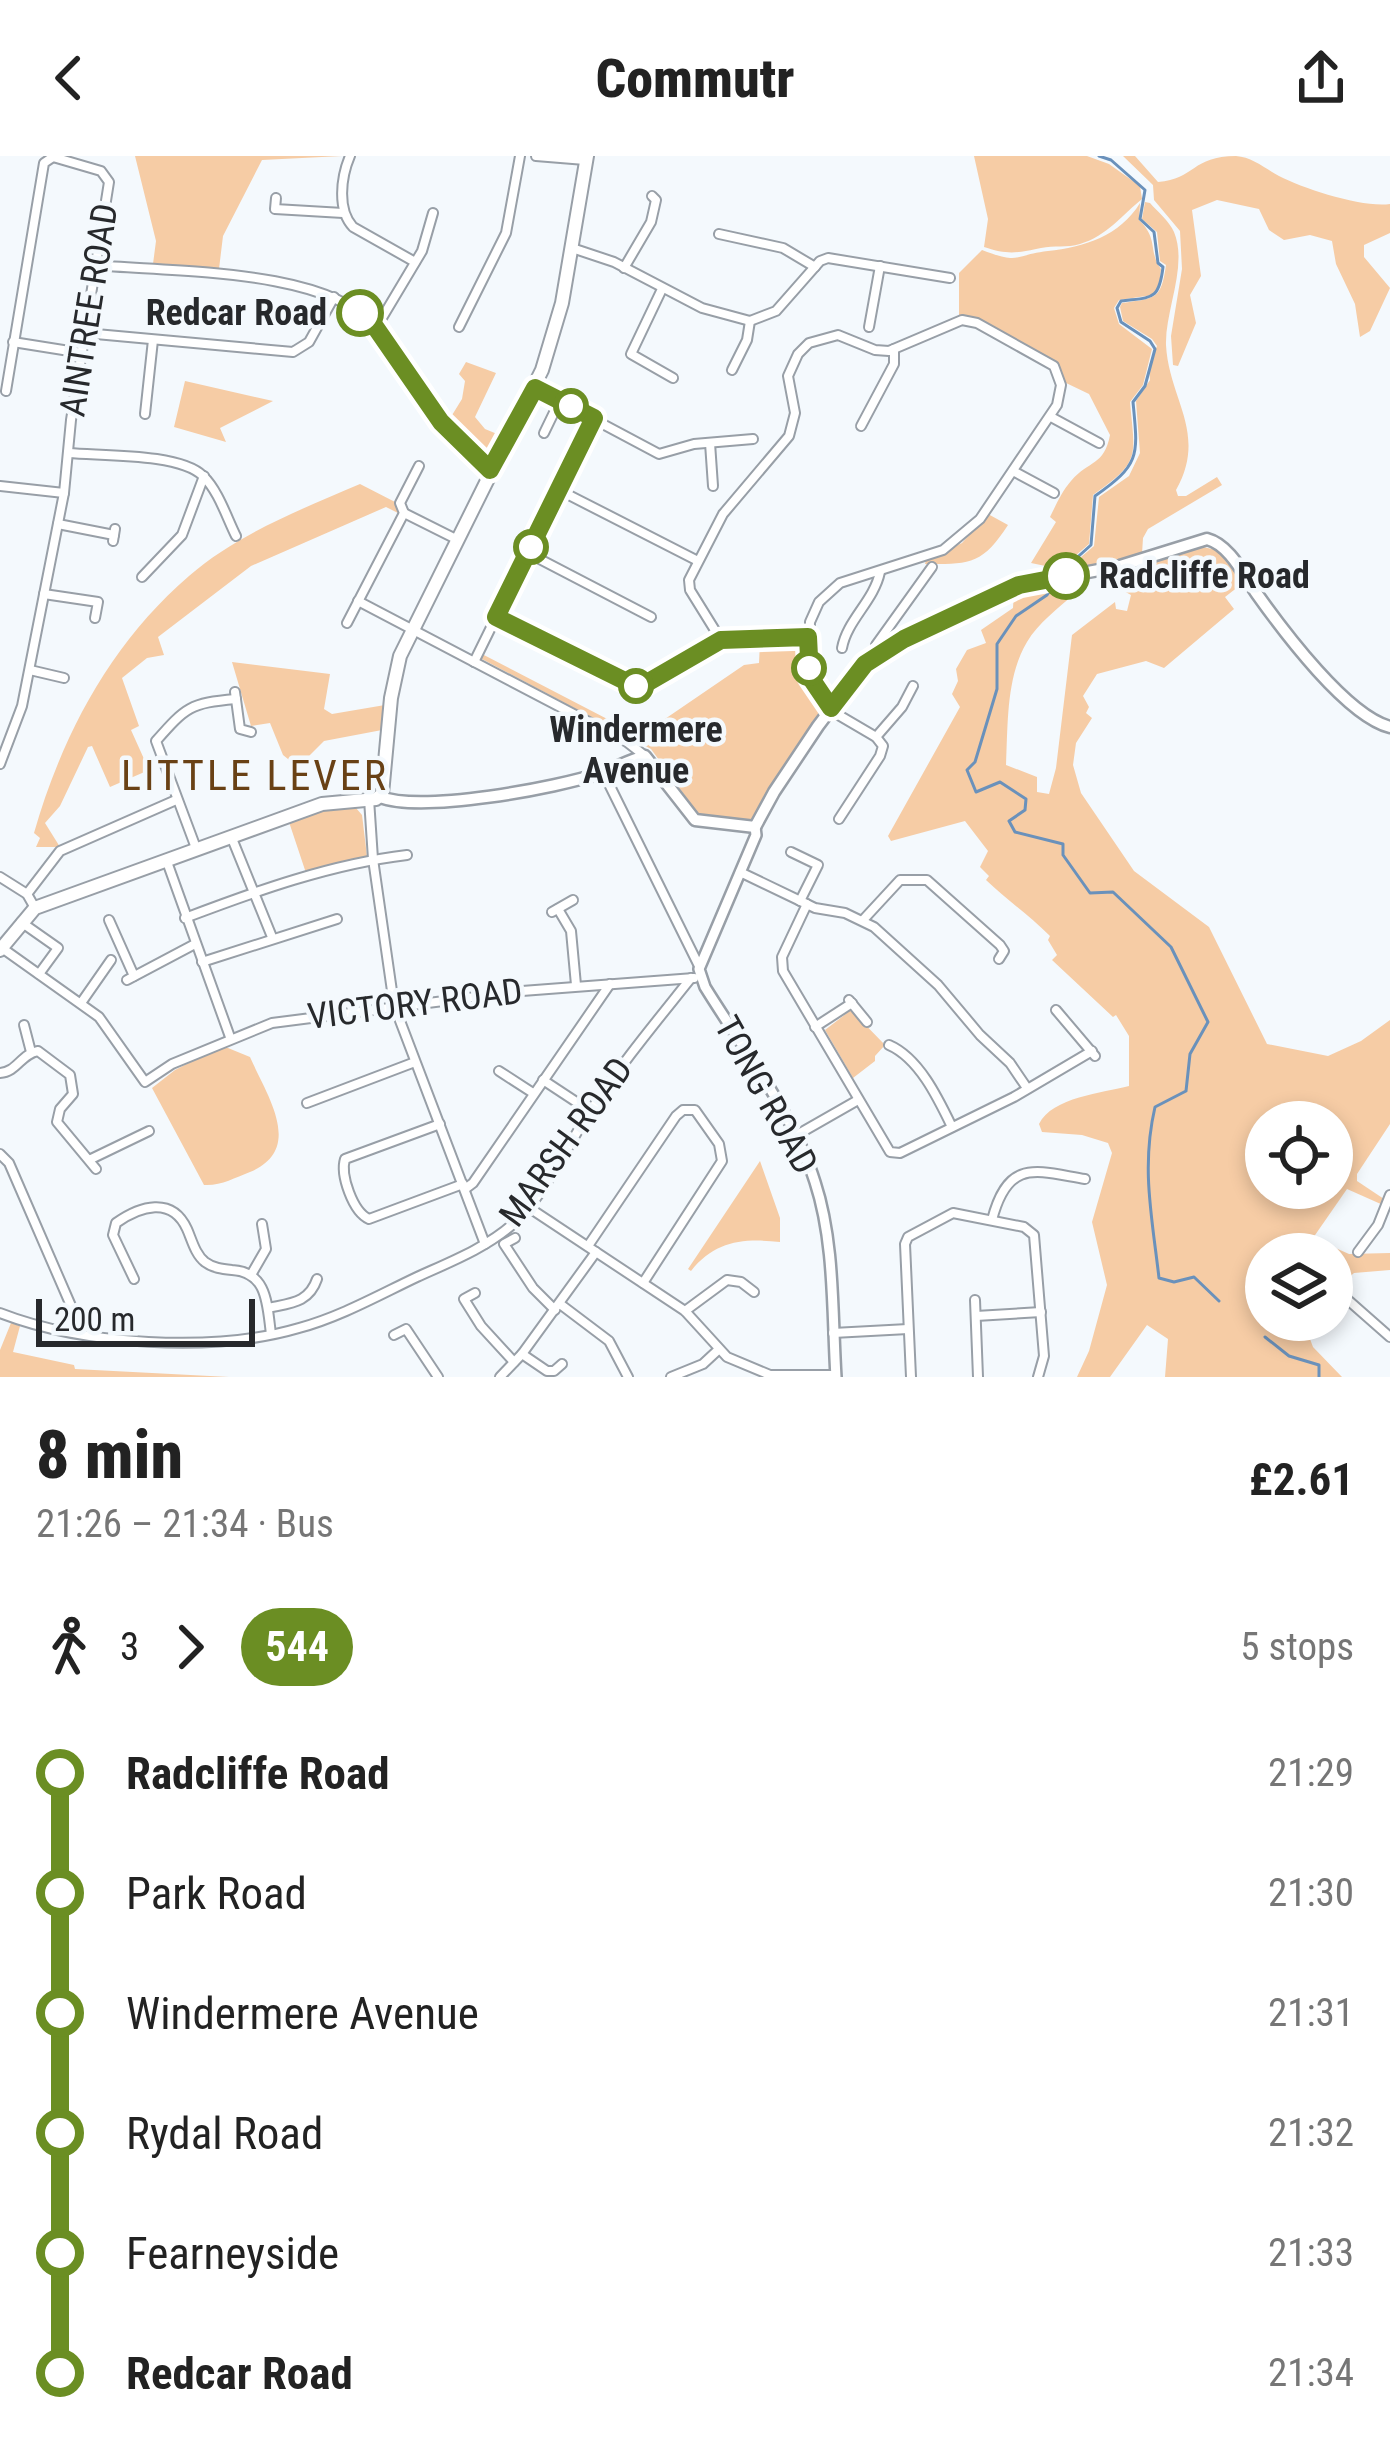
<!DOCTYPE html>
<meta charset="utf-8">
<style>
:root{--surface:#fff;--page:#f6f6f6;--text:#222;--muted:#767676}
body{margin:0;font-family:"Roboto Condensed",sans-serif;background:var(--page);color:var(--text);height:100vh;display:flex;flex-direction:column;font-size:45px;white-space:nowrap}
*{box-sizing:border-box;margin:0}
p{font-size:39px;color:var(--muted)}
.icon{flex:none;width:66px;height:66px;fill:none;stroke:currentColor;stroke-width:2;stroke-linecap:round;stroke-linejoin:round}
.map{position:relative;height:1221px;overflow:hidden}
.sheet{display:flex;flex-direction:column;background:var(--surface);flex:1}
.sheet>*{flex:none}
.badge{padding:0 24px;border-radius:39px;font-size:42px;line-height:78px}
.fabs{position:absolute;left:1245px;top:945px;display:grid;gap:24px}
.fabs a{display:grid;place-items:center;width:108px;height:108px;border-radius:50%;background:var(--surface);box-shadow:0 6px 18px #0003;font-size:60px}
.scale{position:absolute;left:36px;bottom:30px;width:219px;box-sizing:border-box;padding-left:12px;border:6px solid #27292c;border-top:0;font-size:33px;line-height:42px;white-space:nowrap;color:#27292c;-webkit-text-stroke:9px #f4f9fd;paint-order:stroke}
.map>.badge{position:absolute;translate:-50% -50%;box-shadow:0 0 0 6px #fff}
.legs{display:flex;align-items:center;gap:18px;height:132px;padding:0 36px;font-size:39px}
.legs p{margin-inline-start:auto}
.overview{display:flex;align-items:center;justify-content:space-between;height:204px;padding:0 36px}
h1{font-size:66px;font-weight:800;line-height:90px}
ul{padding:0 36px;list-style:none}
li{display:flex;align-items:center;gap:42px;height:120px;font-size:45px}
li i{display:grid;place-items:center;width:18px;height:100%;margin:0 15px;background:currentColor}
li i::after{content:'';width:30px;height:30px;margin:-15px;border:9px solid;border-radius:50%;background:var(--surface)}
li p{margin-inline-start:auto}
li:first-child i{background:linear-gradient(#0000 50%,currentColor 0)}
li:last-child i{background:linear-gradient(currentColor 50%,#0000 0)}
header{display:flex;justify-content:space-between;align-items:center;height:156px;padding:0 36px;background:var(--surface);font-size:54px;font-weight:800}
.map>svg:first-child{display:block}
</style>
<header><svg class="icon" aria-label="back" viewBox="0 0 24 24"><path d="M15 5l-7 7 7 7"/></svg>Commutr<svg class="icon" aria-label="share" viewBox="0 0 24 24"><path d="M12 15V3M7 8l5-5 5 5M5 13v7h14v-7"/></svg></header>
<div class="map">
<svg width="1390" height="1221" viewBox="0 0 1390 1221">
<rect width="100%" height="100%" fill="#f4f9fd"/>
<g fill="#f6cca5" fill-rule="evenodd">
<polygon points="135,0 342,0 262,4 223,80 219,113 153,108 156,85"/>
<path d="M974 0H1087L1109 8 1140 30 1142 43C1123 58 1107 80 1080 88 1067 92 1054 89 1041 92 1017 97 1008 99 984 91L988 63Z"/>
<path d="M1123 0H1135L1158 26C1195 23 1192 0 1236 0 1252 1 1266 13 1279 20 1304 33 1363 52 1390 48V77L1364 89V101L1390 132 1370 175 1360 181 1355 148 1336 108 1332 85 1310 79 1284 84 1269 74 1259 53 1217 44 1192 54 1201 120 1190 139 1196 167 1178 210 1173 209 1171 180 1182 113 1180 75 1154 44 1153 29Z"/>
<path d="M1145 46 1150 47C1157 55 1170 66 1174 76 1188 110 1165 154 1166 189 1169 244 1208 277 1176 334L1178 340H1186L1217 321 1222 329 1148 373 1143 382 1142 398 1105 409 1068 412 1094 390 1099 341 1129 320 1140 297 1136 245 1150 224 1149 209 1157 190 1152 183 1123 165 1120 151 1122 147C1156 142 1161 144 1166 109L1160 105 1157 76 1142 63Z"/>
<path d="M1140 47 1139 64C1159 83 1148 96 1161 113L1159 133 1153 139 1119 144 1114 152 1119 168 1152 193 1143 229 1130 246C1135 302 1141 305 1093 339L1089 388 1060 413 1031 407 1056 366 1050 361C1056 349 1062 335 1071 325 1089 304 1104 310 1110 279L1089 238 1064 226 1059 211 1050 202 978 164 959 160V117L982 94C1021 109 1013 99 1048 95 1084 91 1120 80 1140 47Z"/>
<polygon points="466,206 496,217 475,261 485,273 502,280 488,300 478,296 449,264 462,243 465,225 459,218"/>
<polygon points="185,225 273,245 220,272 226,286 174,271"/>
<path d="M360 328 397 347 398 357 386 351 251 410 158 481 164 499 147 502 122 522 139 570 131 574 149 614 110 631 92 590 88 591 60 650 45 667 60 691H36L40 682 34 677C62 579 111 487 189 420 237 378 302 353 360 328Z"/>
<path d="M988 358 1008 369C982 409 970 408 925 408L926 404 962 387Z"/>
<path d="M1198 390 1217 394 1243 427 1225 441 1234 453 1164 512 1146 505 1097 518 1083 540 1089 551 1086 557 1092 562 1076 587 1073 609 1081 637 1134 715 1209 771 1267 888 1328 900 1361 885 1390 864V968L1357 1018V1025L1384 1043 1383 1049 1347 1033 1313 1082 1349 1098 1390 1097V1114L1354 1117 1332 1136V1098H1266V1164H1306L1304 1167 1313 1191 1342 1221H1165L1168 1183 1147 1169 1110 1221H1077L1089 1195 1107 1129 1092 1066 1112 997 1108 987 1082 979 1042 976 1039 968C1052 941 1103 937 1129 930V880L1116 859 1113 861 1052 804 1057 799 1048 784 1050 780C1029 759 1007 744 986 724L989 720 980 711 988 695 965 665 891 685 888 680 960 551 952 538 958 525 956 513 967 494 986 487 981 474 1013 452 1014 435 1072 424 1075 437C1059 452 1038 467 1027 486 1006 521 1008 568 1006 609L1037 621V636L1049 638 1056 612 1072 479 1115 446 1116 453 1127 455 1131 439 1122 434 1117 413ZM1266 966H1332V1032H1266Z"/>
<polygon points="760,486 804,489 805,521 822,552 752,666 699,659 651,593 482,503 482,498 640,580 744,509 759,507"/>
<polygon points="232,506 330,518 324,553 332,558 385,549 382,574 324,585 298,611 283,599 270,567 251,570"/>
<polygon points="356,652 362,659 367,700 306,717 289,666 323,655"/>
<polygon points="851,854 885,889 875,900 875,905 853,922 825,874"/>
<path d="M218 892H228L250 901C267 940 305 993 250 1016 234 1022 221 1030 204 1029L152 932 175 914Z"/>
<path d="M760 1005 780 1062V1086C743 1082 715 1085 691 1115L688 1113Z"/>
<polygon points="11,1167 20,1170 13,1196 74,1209 75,1213 229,1221 0,1221 0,1194"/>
</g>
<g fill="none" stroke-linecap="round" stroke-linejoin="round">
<g stroke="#6a91bb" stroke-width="3">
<path d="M1061 416 1091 389 1095 340C1141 308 1138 299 1133 246L1145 230 1155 193 1150 185 1121 166 1117 152 1121 145C1152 141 1159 145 1163 111L1158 107 1154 76 1140 63 1145 34 1111 4 1099 0"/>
<path d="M1056 425 1047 439 1016 460 997 488V533L975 606 967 614 976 636 1000 626 1026 643 1025 654 1009 665 1015 676 1063 688V699L1090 737 1113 736 1171 791 1208 866 1190 898 1186 935 1155 951C1141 1011 1152 1061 1159 1122L1174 1126 1194 1121 1219 1145"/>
<polyline points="1265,1181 1289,1200 1319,1209 1319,1221"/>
</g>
<defs>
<g id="minor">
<path d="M350 0C341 21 337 54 353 71L415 106"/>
<polyline points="536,0 585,4"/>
<polyline points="276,42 275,53 343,57"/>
<polyline points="719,78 783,92 815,111"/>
<polyline points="572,92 614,106 702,152 750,165 776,155 820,105 828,102 950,122"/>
<path d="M95 109C169 116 328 112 375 171 414 219 438 277 490 313"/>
<polyline points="624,112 651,66 656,44 652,40"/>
<polyline points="662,133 631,198 673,222"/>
<polyline points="459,171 506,77 520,0"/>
<polyline points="869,171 880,110"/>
<polyline points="376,172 422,95 433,57"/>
<polyline points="85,177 293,196 309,186 334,141"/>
<polyline points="13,186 82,197"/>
<polyline points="732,214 747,184 750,165"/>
<polyline points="535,232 659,298 694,288 753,283"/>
<polyline points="145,258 153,184"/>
<polyline points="1051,261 1099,287"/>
<polyline points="861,270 894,208 894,193"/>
<polyline points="544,277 560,244"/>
<polyline points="710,287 713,330"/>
<path d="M69 297C102 300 180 297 203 320 218 334 227 362 236 380"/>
<polyline points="1013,315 1054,337"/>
<polyline points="0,330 64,337"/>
<polyline points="559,334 698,405"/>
<polyline points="404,357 458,384"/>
<polyline points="58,368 114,379"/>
<polyline points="113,385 115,373"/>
<polyline points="528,397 651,461"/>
<polyline points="142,421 182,379 204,320"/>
<polyline points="44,438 98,446 95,462"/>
<polyline points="358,445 627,586 645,600"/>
<polyline points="496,461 638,530 721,484 808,481"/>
<polyline points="347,467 404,357 400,347 419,310"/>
<polyline points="721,484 690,434 689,424 723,358 789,280 795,257 788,220 798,198 809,187 838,179 875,194 889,195 962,164 977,167 1054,210 1061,229 1057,249 980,363 943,394 840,427 819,446 810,466 809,516 831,552"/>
<polyline points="876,489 932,411"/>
<path d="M842 492C847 464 874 445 880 416"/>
<polyline points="474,506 594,262"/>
<polyline points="30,514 64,522"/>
<polyline points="235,536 240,573 251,576"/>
<polyline points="830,554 876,581 883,590 880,600 839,663"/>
<polyline points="876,581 902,551 913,530"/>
<polyline points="0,608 22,550 64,337 71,264 109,26 101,15 53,1 44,7 6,235"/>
<polyline points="603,616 699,810"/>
<polyline points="369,643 373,703 394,849 485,1088"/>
<polyline points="231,680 272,781"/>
<path d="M196 692 156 585C186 551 190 547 236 543"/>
<polyline points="791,696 818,709 800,745"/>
<polyline points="166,703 230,881"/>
<polyline points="740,716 815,752 845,757 874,771 938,829 980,879 1010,907 1027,932"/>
<polyline points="0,721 27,738 35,752"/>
<polyline points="27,738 60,695 176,644"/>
<polyline points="807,748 782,801 783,815 890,996 900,997 1014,941 1092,895"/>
<polyline points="558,753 571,775 576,829"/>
<polyline points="552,756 573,744"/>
<path d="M185 762C256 735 331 708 407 699"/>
<polyline points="109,764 134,820"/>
<polyline points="863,764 900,724 927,724 1000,789 1004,795 999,803"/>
<polyline points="21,766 58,792 39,818"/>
<polyline points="2,792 99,861 145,926 172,908 272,867 522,835 694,822"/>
<polyline points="202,806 337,763"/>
<polyline points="127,824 195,788"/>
<polyline points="849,844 867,866"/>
<polyline points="81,847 111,804"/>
<polyline points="1056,854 1095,900"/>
<polyline points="24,869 31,896"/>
<polyline points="815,871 852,847"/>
<path d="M889 889C919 902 938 942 952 971"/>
<polyline points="499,915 533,937"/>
<path d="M0 917C17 916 21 898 38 895L70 919 73 938 60 953 57 966 96 1013"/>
<polyline points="543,924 590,955"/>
<polyline points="307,947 415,906"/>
<path d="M440 968 345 1003C340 1019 353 1056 369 1063L463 1028"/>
<polyline points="795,980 858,944"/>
<polyline points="0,998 9,1007 75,1159 77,1176"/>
<polyline points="91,1003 149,975"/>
<polyline points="465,1033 473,1027 610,828"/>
<polyline points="528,1051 685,1155 727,1201 770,1219 836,1219"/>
<path d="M992 1064C1008 1002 1036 1015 1085 1023"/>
<polyline points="515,1082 504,1088 533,1132 555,1154"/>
<polyline points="588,1090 676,960 683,954 695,954 719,988 722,1005 643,1127"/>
<polyline points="1358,1096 1378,1069 1390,1039"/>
<polyline points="251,1119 266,1093 262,1068"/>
<path d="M134 1123 113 1079 116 1067C140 1050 172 1040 187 1073 192 1084 195 1098 205 1106 213 1112 222 1113 232 1114 268 1116 267 1149 271 1178"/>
<polyline points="475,1137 464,1143 481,1170 514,1206"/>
<polyline points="1340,1137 1390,1181"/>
<polyline points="975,1144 978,1221"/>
<polyline points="560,1148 609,1185 628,1221"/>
<path d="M268 1152C290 1147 309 1147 317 1123"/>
<polyline points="685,1155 727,1124 741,1126 754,1136"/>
<path d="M0 1157C82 1189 214 1197 299 1172 340 1161 379 1139 417 1121 450 1106 486 1092 513 1068 546 1038 566 991 591 954 621 908 656 866 691 822"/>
<polyline points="976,1160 1041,1156"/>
<polyline points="833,1177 908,1173"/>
<polyline points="394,1179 406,1173 438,1221"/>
<polyline points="522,1198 547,1215 554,1215 562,1208"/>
<polyline points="500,1221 522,1198 596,1096"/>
<polyline points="671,1221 703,1208 717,1195"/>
<polyline points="911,1221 905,1088 908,1081 953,1057 1024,1071 1034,1079 1044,1200 1038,1221"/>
</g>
<path id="tertiary" d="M755 671 756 679 699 813 705 831C742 891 794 959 815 1026 835 1087 832 1157 836 1221"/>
<path id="secondary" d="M380 641C423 657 556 632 601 617 616 612 629 604 645 600L695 664 755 671 774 636 818 570 865 508 888 493 1019 429 1120 410 1207 383C1230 389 1244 420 1257 438 1284 476 1347 560 1390 571"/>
<polyline id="primary" points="0,794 35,752 322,648 376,643 382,638 391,542 400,500 542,214 562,147 587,0"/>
</defs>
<use href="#minor" stroke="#989fa7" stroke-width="12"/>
<use href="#tertiary" stroke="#989fa7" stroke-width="14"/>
<use href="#secondary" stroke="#989fa7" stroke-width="15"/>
<use href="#primary" stroke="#989fa7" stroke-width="16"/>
<use href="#minor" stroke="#fff" stroke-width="8"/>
<use href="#tertiary" stroke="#fff" stroke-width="9"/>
<use href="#secondary" stroke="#fff" stroke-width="10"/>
<use href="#primary" stroke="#fff" stroke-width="12"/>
</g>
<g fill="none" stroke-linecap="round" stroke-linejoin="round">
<defs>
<polyline id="line-1" points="360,157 376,172 441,266 490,314 535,232 594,262 496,461 631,528 645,528 721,484 808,481 810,521 831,552 865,508 904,483 1019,429 1066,420"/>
</defs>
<use href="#line-1" stroke="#fff" stroke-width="27"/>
<use href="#line-1" stroke="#6b8e23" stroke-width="18"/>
</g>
<g fill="#fff" stroke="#6b8e23" stroke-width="6">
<circle cx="360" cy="157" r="21"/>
<circle cx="571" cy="250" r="15"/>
<circle cx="531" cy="391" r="15"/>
<circle cx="1066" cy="420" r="21"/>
<circle cx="809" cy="512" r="15"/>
<circle cx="636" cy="530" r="15"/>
</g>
<g text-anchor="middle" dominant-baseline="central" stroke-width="9" stroke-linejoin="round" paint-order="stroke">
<g font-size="36" fill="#27292c" stroke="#f4f9fd">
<text transform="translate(89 154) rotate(-81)">AINTREE ROAD</text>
<text transform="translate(415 848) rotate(-7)">VICTORY ROAD</text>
<text transform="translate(766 939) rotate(61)">TONG ROAD</text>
<text transform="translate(566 986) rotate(-54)">MARSH ROAD</text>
</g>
<g font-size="36" font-weight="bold" fill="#27292c" stroke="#f4f9fd" text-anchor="end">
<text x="327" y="157">Redcar Road</text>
<text x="1099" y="420" text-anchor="start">Radcliffe Road</text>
<text x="636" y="574" text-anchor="middle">Windermere<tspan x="636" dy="41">Avenue</tspan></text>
</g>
<g font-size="42" letter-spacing="3" fill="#694115" stroke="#f4f9fd">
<text x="255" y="619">LITTLE LEVER</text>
</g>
</g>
</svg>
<div class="fabs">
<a><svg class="icon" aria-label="locate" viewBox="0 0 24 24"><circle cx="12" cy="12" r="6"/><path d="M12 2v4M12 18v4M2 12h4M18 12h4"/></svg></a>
<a><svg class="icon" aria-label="layers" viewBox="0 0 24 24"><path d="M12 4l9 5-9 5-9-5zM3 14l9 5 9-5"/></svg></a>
</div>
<div class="scale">200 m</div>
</div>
<section class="sheet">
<div class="overview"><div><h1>8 min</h1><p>21:26 – 21:34 · Bus</p></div><b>£2.61</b></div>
<div class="legs"><svg class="icon" aria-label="walk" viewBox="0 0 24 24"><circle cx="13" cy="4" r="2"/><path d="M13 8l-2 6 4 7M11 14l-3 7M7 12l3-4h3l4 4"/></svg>3<svg class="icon" aria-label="forward" viewBox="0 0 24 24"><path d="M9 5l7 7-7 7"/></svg><b class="badge" style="background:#6b8e23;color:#fff">544</b><p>5 stops</p></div>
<ul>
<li><i style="color:#6b8e23"></i><b>Radcliffe Road</b><p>21:29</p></li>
<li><i style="color:#6b8e23"></i><span>Park Road</span><p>21:30</p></li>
<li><i style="color:#6b8e23"></i><span>Windermere Avenue</span><p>21:31</p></li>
<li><i style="color:#6b8e23"></i><span>Rydal Road</span><p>21:32</p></li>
<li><i style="color:#6b8e23"></i><span>Fearneyside</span><p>21:33</p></li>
<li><i style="color:#6b8e23"></i><b>Redcar Road</b><p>21:34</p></li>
</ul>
</section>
